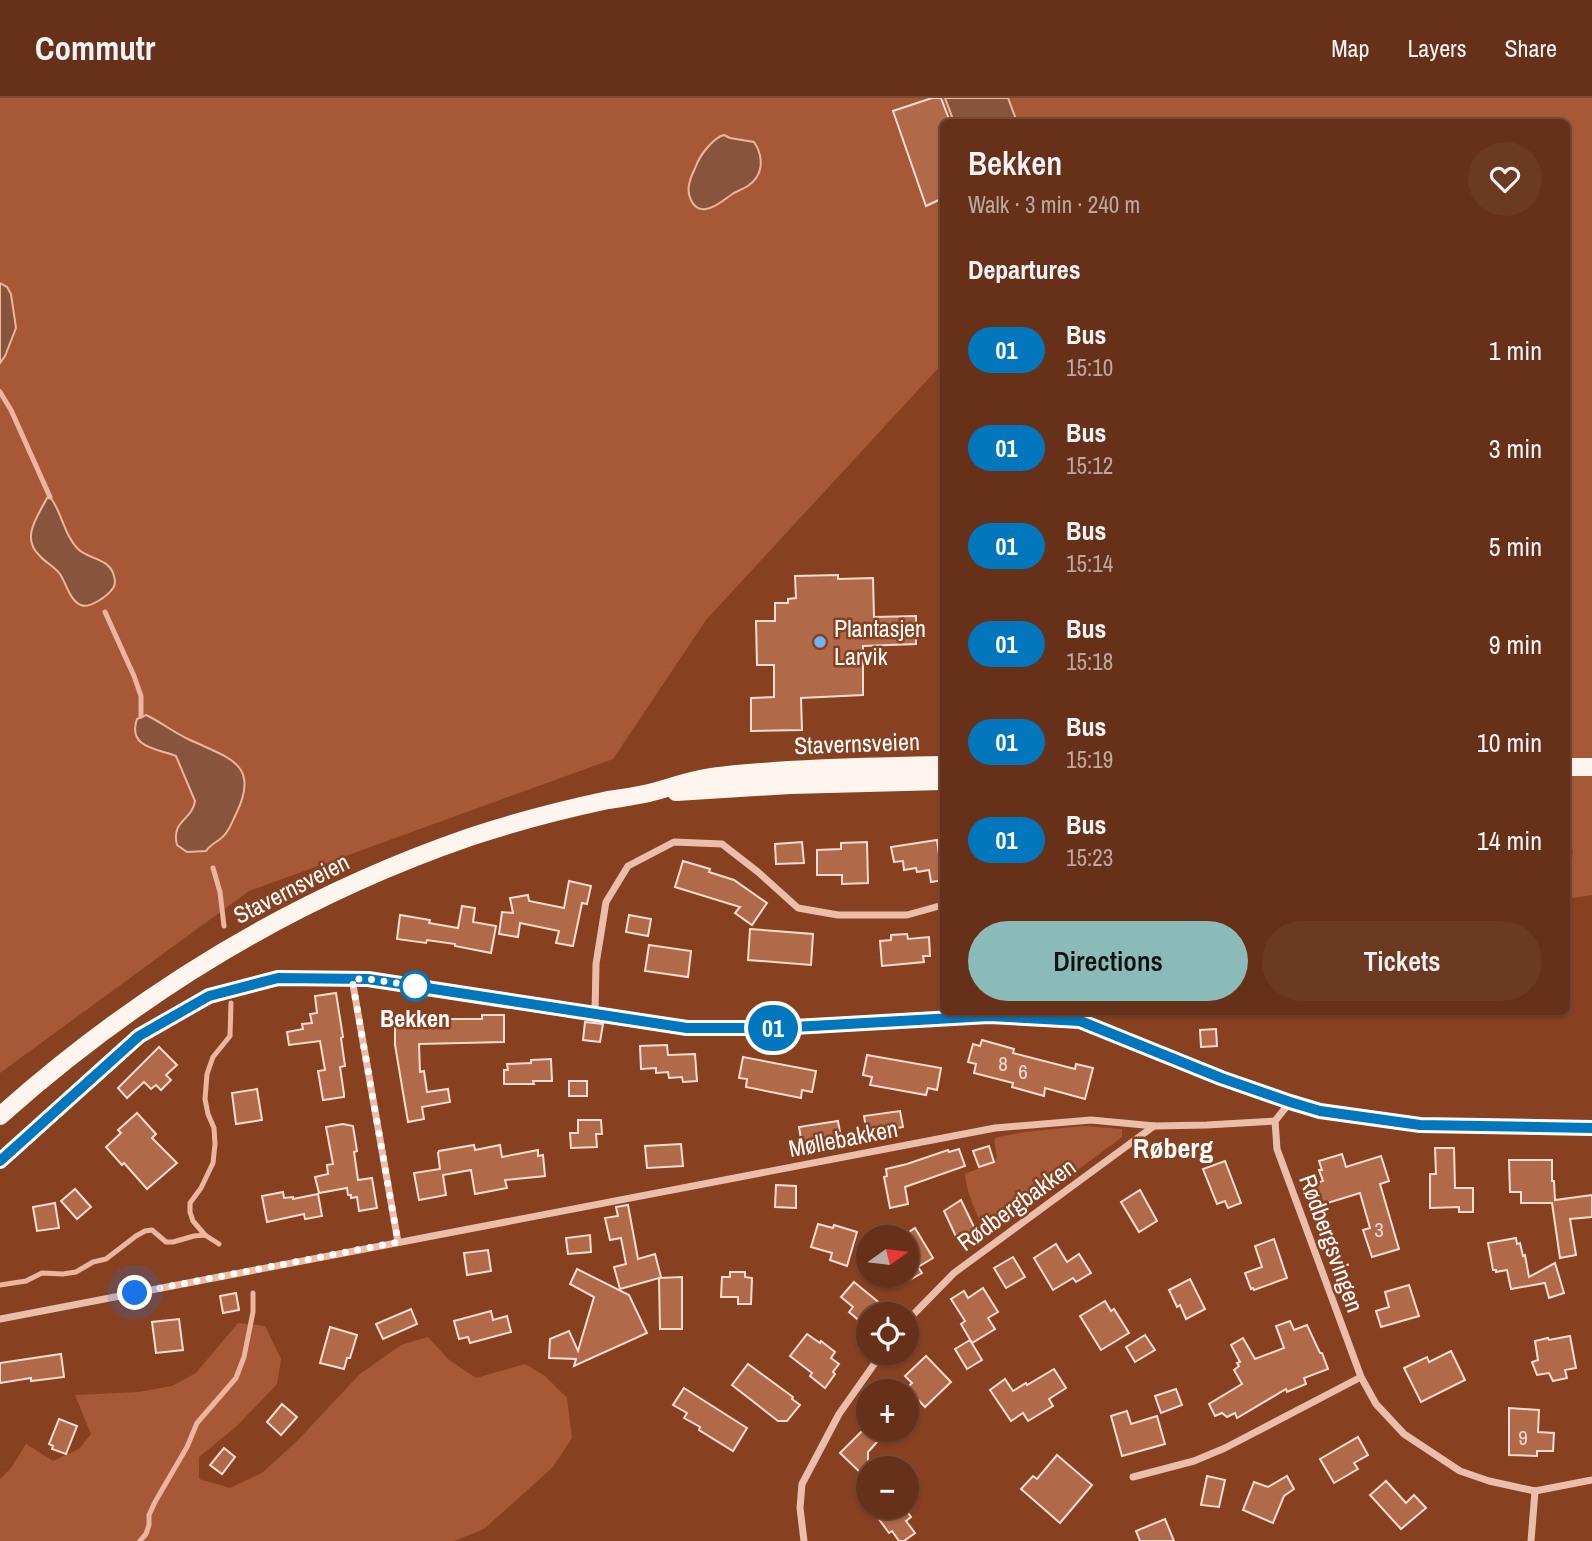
<!DOCTYPE html>
<meta charset="utf-8">
<style>
:root{--surface:#663118;--page:#6c3921;--text:#f1f3f6;--muted:#bca9a2;--line:#794c37;--accent:#8bbbb9}
body{margin:0;font-family:"Archivo Narrow",sans-serif;background:var(--page);color:var(--text);height:100vh;display:flex;flex-direction:column;font-size:26px;white-space:nowrap}
*{box-sizing:border-box;margin:0}
p{font-size:23px;color:var(--muted)}
.icon{flex:none;width:38px;height:38px;fill:none;stroke:currentColor;stroke-width:2;stroke-linecap:round;stroke-linejoin:round}
.map{position:relative;flex:1;overflow:hidden}
.side{position:absolute;left:940px;top:21px;width:630px;height:896px;display:flex;flex-direction:column;background:var(--surface);border-radius:10px;box-shadow:0 2px 5px #0004,0 0 0 2px var(--line)}
.side>*{flex:none}
.badge{padding:0 14px;border-radius:23px;font-size:24px;line-height:46px}
.needle{width:46px;rotate:76deg}
.tools{position:absolute;left:856px;top:1127px;display:grid;gap:14px}
.tools a{display:grid;place-items:center;width:63px;height:63px;border-radius:50%;background:var(--surface);box-shadow:0 2px 5px #0004,0 0 0 2px var(--line);font-size:35px}
.you{position:absolute;width:35px;height:35px;margin:-18px;border:5px solid #fff;border-radius:50%;background:#1a73e8;box-shadow:0 0 0 10px #1a73e833}
.map>.badge{position:absolute;translate:-50% -50%;box-shadow:0 0 0 4px #fff}
h2{padding:0 28px;font-size:26px;line-height:63px}
.round{display:grid;place-items:center;flex:none;width:74px;height:74px;border-radius:37px;background:var(--page)}
.summary{display:flex;align-items:center;justify-content:space-between;height:119px;padding:0 28px}
h1{font-size:33px;font-weight:600;line-height:52px}
.primary-button{display:flex;gap:14px;margin-top:auto;padding:14px 28px}
.primary-button a{flex:1;height:80px;border-radius:42px;background:var(--accent);color:#111;font-size:28px;font-weight:600;line-height:80px;text-align:center}
.primary-button a+a{background:var(--page);color:var(--text)}
ul{padding:0;list-style:none}
li{display:flex;align-items:center;gap:21px;height:98px;padding:0 28px}
li div{flex:1}
li b{display:block;font-size:26px}
li em{font-style:normal}
li .badge{min-width:77px;font-weight:700;text-align:center}
header{display:flex;align-items:center;gap:42px;box-sizing:border-box;height:98px;padding:0 35px;background:var(--surface);border-bottom:2px solid var(--line)}
header strong{font-size:33px}
nav{display:flex;gap:38px;margin-inline-start:auto;font-size:24px}
.map>svg:first-child{display:block}
</style>
<header>
<strong>Commutr</strong>
<nav><a>Map</a><a>Layers</a><a>Share</a></nav>
</header>
<div class="map">
<svg width="1592" height="1443" viewBox="0 0 1592 1443">
<rect width="100%" height="100%" fill="#884120"/>
<g fill="#a75937">
<polygon points="0,0 1592,0 1592,797 1566,801 1573,753 1566,740 1566,24 943,24 943,265 706,522 613,661 249,793 0,975"/>
<path d="M1083 1028 1122 1031V1039L989 1138H987C978 1118 967 1098 965 1076L995 1064 997 1059 994 1041 998 1039 1025 1034Z"/>
<polygon points="238,1225 265,1228 281,1261 277,1286 237,1328 199,1359 199,1381 230,1390 262,1375 297,1343 360,1276 401,1247 428,1239 449,1262 476,1280 525,1266 545,1278 567,1300 572,1340 553,1369 484,1431 454,1443 0,1443 0,1381 11,1370 26,1346 53,1363 79,1351 91,1336 75,1297 138,1294 172,1288 196,1275"/>
</g>
<g fill="#88553c" stroke="#ecb59e" stroke-width="2">
<polygon points="945,0 1008,0 1017,24 954,24"/>
<path d="M724 37 730 40 754 44C761 54 764 69 756 80 751 88 742 91 734 95 726 100 716 110 706 111 691 113 686 94 690 83 691 78 694 73 696 68 700 57 713 40 724 37Z"/>
<polygon points="0,185 7,189 11,196 16,230 5,258 0,265"/>
<path d="M50 399C62 414 64 437 78 451 88 461 107 460 113 475 115 480 116 486 113 490 108 498 89 511 81 507 70 503 66 485 60 476 54 468 46 465 40 458 20 440 38 418 47 400Z"/>
<path d="M146 617C161 624 173 634 188 641 228 660 261 665 236 716 233 722 230 730 226 735 221 743 211 745 206 753L187 754 177 747C171 722 192 723 195 703L176 658C158 651 127 650 137 621Z"/>
</g>
<g fill="none" stroke-linecap="round" stroke-linejoin="round">
<g stroke="#ecb59e" stroke-width="5">
<polyline points="0,294 11,312 50,399"/>
<polyline points="105,514 134,578 141,598 141,618"/>
<polyline points="213,770 220,794 224,828"/>
<polyline points="205,1137 193,1123 190,1114 190,1105 201,1090 213,1065 215,1046 214,1030 208,1016 205,1001 207,976 213,959 230,938 231,905"/>
<polyline points="0,1187 26,1183 42,1175 63,1176 76,1174 93,1164 106,1161 136,1138 145,1133 152,1132 166,1144 173,1144 194,1138 205,1137 219,1146"/>
<polyline points="140,1443 146,1436 149,1427 149,1417 155,1404 187,1349 197,1325 236,1280 244,1259 253,1214 253,1195"/>
</g>
</g>
<g fill="#b06949" stroke="#f8dccf" stroke-width="2">
<polygon points="932,0 941,0 950,24 943,24 943,100 926,108 893,13"/>
<polygon points="838,477 838,481 873,480 874,519 916,518 916,546 863,548 863,597 801,600 802,632 751,633 751,600 774,599 774,567 757,567 756,523 775,523 775,505 788,505 788,501 796,500 795,478"/>
<polygon points="937,742 940,764 943,763 943,782 931,784 929,772 917,774 916,770 904,772 903,763 894,764 891,749"/>
<polygon points="802,744 804,765 776,766 775,746"/>
<polygon points="867,744 868,785 842,786 842,777 817,777 817,752 841,751 841,745"/>
<polygon points="683,763 710,771 709,774 734,782 767,805 752,827 735,815 740,809 675,789"/>
<polygon points="569,783 591,788 587,806 582,805 573,848 556,845 559,833 520,825 518,839 499,836 502,814 513,815 510,800 528,797 529,803 564,810"/>
<polygon points="462,808 475,810 473,824 496,828 491,855 455,848 455,846 427,842 426,845 397,841 400,817 430,822 429,825 458,830"/>
<polygon points="629,817 651,821 648,838 626,834"/>
<polygon points="750,831 813,836 811,867 748,862"/>
<polygon points="907,836 908,841 929,839 930,858 923,858 924,864 882,868 880,843 891,842 891,837"/>
<polygon points="649,847 691,853 688,879 645,873"/>
<polygon points="336,895 343,939 341,940 345,968 340,969 344,996 344,999 323,1002 318,973 325,972 320,943 289,947 287,934 303,931 302,926 312,925 310,916 317,915 315,898"/>
<polygon points="482,917 504,917 504,944 419,946 420,974 424,973 427,994 448,991 450,1004 422,1009 424,1021 408,1024 395,947 395,921 482,921"/>
<polygon points="585,924 603,926 600,944 583,942"/>
<polygon points="1216,931 1217,948 1201,949 1200,932"/>
<polygon points="982,942 1014,951 1013,955 1075,971 1076,966 1093,970 1085,1001 1045,990 1044,998 1012,989 1013,985 974,975 976,966 968,964 973,946 980,948"/>
<polygon points="667,947 668,957 695,956 697,983 683,984 682,979 669,980 668,974 656,975 656,970 641,971 640,948"/>
<polygon points="159,949 177,967 166,977 171,982 161,992 156,987 151,991 144,984 127,1000 118,990"/>
<polygon points="867,957 941,970 937,992 928,990 926,997 870,987 872,979 863,977"/>
<polygon points="743,959 816,973 812,994 802,992 801,1000 746,989 747,981 739,980"/>
<polygon points="551,961 552,983 533,983 534,986 504,986 504,972 508,972 507,966 531,965 531,962"/>
<rect x="569" y="983" width="18" height="15"/>
<polygon points="257,991 262,1022 236,1026 232,995"/>
<polygon points="900,1013 903,1029 867,1036 864,1018"/>
<polygon points="137,1015 156,1036 152,1040 177,1065 147,1091 124,1065 122,1067 106,1049 121,1035 118,1032"/>
<polygon points="578,1022 601,1022 602,1036 596,1036 597,1049 571,1050 570,1035 578,1035"/>
<polygon points="838,1023 841,1040 802,1047 799,1029"/>
<polygon points="343,1026 353,1028 357,1053 354,1054 358,1082 372,1080 377,1110 359,1113 357,1099 351,1100 351,1097 348,1097 347,1090 319,1095 315,1079 328,1076 327,1067 333,1066 326,1029"/>
<polygon points="681,1046 683,1068 647,1070 645,1048"/>
<polygon points="474,1047 475,1052 500,1047 502,1059 538,1052 538,1058 543,1057 545,1078 505,1082 507,1090 475,1096 471,1072 443,1077 446,1097 419,1102 414,1075 440,1071 438,1055 439,1053"/>
<polygon points="989,1048 994,1064 979,1069 973,1053"/>
<polygon points="1435,1050 1454,1050 1455,1090 1473,1090 1473,1114 1459,1114 1459,1109 1430,1110 1430,1076 1436,1076"/>
<polygon points="959,1051 965,1068 905,1089 908,1106 890,1110 884,1079 887,1078 886,1071 907,1066 948,1052 949,1054"/>
<polygon points="1342,1056 1346,1069 1381,1058 1389,1083 1380,1086 1399,1151 1372,1159 1363,1132 1370,1130 1360,1095 1321,1107 1314,1086 1323,1083 1319,1072 1322,1072 1319,1063"/>
<polygon points="1509,1062 1552,1062 1552,1083 1554,1083 1555,1102 1592,1097 1592,1119 1570,1121 1576,1157 1560,1160 1552,1105 1521,1105 1521,1094 1510,1094"/>
<polygon points="1225,1063 1241,1105 1228,1110 1225,1103 1217,1106 1203,1071"/>
<polygon points="776,1087 796,1088 796,1110 775,1109"/>
<polygon points="75,1091 91,1109 77,1121 61,1103"/>
<polygon points="1140,1092 1157,1123 1139,1134 1121,1104"/>
<polygon points="283,1094 284,1100 293,1099 293,1101 318,1096 322,1118 305,1121 304,1116 267,1124 262,1098"/>
<polygon points="961,1102 976,1133 959,1145 944,1113"/>
<polygon points="55,1105 59,1130 37,1133 33,1109"/>
<polygon points="628,1107 638,1161 655,1156 661,1179 660,1180 682,1179 682,1231 660,1231 659,1180 620,1191 614,1169 626,1166 621,1140 610,1142 605,1120 618,1118 616,1109"/>
<polygon points="818,1126 833,1130 834,1127 857,1134 847,1168 830,1162 832,1155 811,1149"/>
<polygon points="915,1130 933,1160 918,1169 922,1175 906,1184 906,1136"/>
<polygon points="590,1137 591,1154 568,1156 566,1140"/>
<polygon points="1516,1140 1517,1146 1520,1145 1523,1158 1525,1157 1529,1179 1555,1165 1564,1195 1549,1200 1545,1185 1511,1191 1507,1172 1496,1174 1496,1172 1493,1172 1488,1145"/>
<polygon points="1274,1141 1287,1180 1254,1192 1253,1190 1251,1191 1245,1175 1262,1169 1255,1148"/>
<polygon points="1056,1146 1067,1164 1079,1156 1091,1175 1076,1184 1073,1180 1053,1192 1034,1160"/>
<polygon points="488,1152 491,1173 467,1177 464,1155"/>
<polygon points="1013,1159 1025,1179 1006,1190 994,1170"/>
<polygon points="577,1171 629,1197 647,1235 574,1268 576,1261 549,1260 550,1241 569,1233 578,1253 594,1199 570,1186"/>
<polygon points="730,1174 745,1174 745,1179 752,1180 751,1206 738,1206 738,1199 721,1199 722,1179 730,1179"/>
<polygon points="1190,1181 1205,1211 1186,1221 1180,1207 1177,1209 1169,1192"/>
<polygon points="854,1184 893,1216 868,1216 868,1230 849,1214 853,1209 841,1199"/>
<polygon points="1409,1187 1419,1218 1381,1229 1376,1213 1389,1209 1385,1194"/>
<polygon points="983,1190 998,1214 988,1220 995,1231 972,1245 961,1226 965,1223 951,1201 964,1193 968,1200"/>
<polygon points="236,1195 239,1212 223,1215 220,1198"/>
<polygon points="1105,1203 1111,1213 1114,1211 1129,1235 1101,1252 1080,1218"/>
<polygon points="411,1211 417,1226 383,1241 376,1226"/>
<polygon points="491,1213 493,1222 507,1218 511,1234 470,1245 468,1239 459,1241 454,1223"/>
<polygon points="179,1221 183,1252 156,1255 152,1224"/>
<polygon points="1290,1223 1294,1232 1307,1227 1320,1255 1322,1255 1328,1271 1304,1280 1306,1286 1287,1294 1286,1291 1237,1320 1235,1315 1227,1319 1222,1315 1215,1318 1209,1306 1242,1286 1234,1272 1239,1268 1237,1265 1240,1264 1231,1247 1243,1240 1255,1261 1284,1250 1276,1228"/>
<polygon points="330,1229 357,1237 350,1260 347,1260 344,1271 320,1265"/>
<polygon points="807,1236 820,1245 821,1243 835,1254 831,1260 839,1266 833,1274 835,1276 825,1290 810,1278 812,1275 790,1258"/>
<polygon points="1145,1237 1155,1252 1135,1264 1126,1249"/>
<polygon points="1570,1238 1576,1270 1565,1272 1567,1280 1553,1283 1549,1275 1537,1277 1532,1264 1538,1262 1535,1243 1548,1240 1549,1242"/>
<polygon points="970,1242 982,1262 967,1271 955,1251"/>
<polygon points="1451,1253 1465,1282 1421,1304 1404,1270 1427,1259 1429,1264"/>
<polygon points="61,1256 64,1279 31,1283 31,1280 0,1285 0,1265"/>
<polygon points="926,1258 951,1284 925,1309 907,1290 912,1285 905,1278"/>
<polygon points="748,1266 793,1299 792,1301 800,1307 787,1323 778,1323 732,1287"/>
<polygon points="1054,1271 1066,1290 1049,1301 1053,1308 1028,1323 1023,1315 1011,1323 990,1292 1005,1281 1013,1293 1026,1285 1027,1287"/>
<polygon points="684,1290 747,1330 733,1353 699,1332 700,1329 684,1320 687,1315 673,1307"/>
<polygon points="1176,1291 1182,1307 1161,1315 1155,1298"/>
<polygon points="282,1306 297,1319 281,1337 267,1324"/>
<polygon points="1509,1310 1539,1312 1538,1334 1554,1335 1553,1353 1537,1353 1537,1358 1509,1357"/>
<polygon points="1127,1313 1131,1326 1157,1318 1165,1346 1122,1358 1111,1318"/>
<polygon points="59,1321 77,1328 66,1356 52,1351 53,1348 49,1346"/>
<polygon points="863,1332 888,1332 868,1354 868,1382 840,1355"/>
<polygon points="1358,1339 1368,1357 1354,1365 1358,1371 1334,1385 1320,1361"/>
<polygon points="224,1350 235,1359 222,1376 210,1367"/>
<polygon points="1057,1357 1092,1387 1060,1425 1021,1391 1033,1378 1037,1381"/>
<polygon points="1207,1378 1225,1382 1219,1409 1201,1407"/>
<polygon points="1287,1378 1294,1391 1284,1398 1273,1425 1243,1412 1254,1384 1268,1389"/>
<polygon points="1386,1383 1406,1405 1414,1397 1426,1410 1401,1431 1370,1397"/>
<polygon points="870,1409 904,1409 911,1419 906,1423 915,1435 904,1443 899,1443 892,1433 889,1435"/>
<polygon points="1165,1421 1174,1443 1140,1443 1136,1433"/>
</g>
<g fill="none" stroke-linecap="round" stroke-linejoin="round">
<g stroke="#eabeab" stroke-width="7">
<polyline points="352,881 398,1144"/>
<polyline points="595,915 596,866 606,804 628,768 674,744 722,746 758,774 798,810 838,817 907,817 943,807"/>
<polyline points="1275,1023 1277,1051 1361,1279 1376,1306 1404,1336 1460,1373 1489,1383 1535,1393 1592,1382"/>
<polyline points="0,1221 995,1030 1091,1022 1155,1028 1207,1027 1275,1023 1290,1004"/>
<polyline points="906,1224 954,1175 1154,1028"/>
<polyline points="1133,1379 1194,1363 1225,1350 1361,1279"/>
<polyline points="804,1443 800,1410 802,1386 839,1316 882,1255"/>
<polyline points="1531,1443 1535,1393"/>
</g>
<polyline stroke="#eabeab" stroke-width="12" points="0,1063 139,938 209,898 278,880 368,881 687,930 776,930 989,918 1080,923 1221,980 1290,1004 1320,1013 1420,1026 1592,1030"/>
<g stroke="#fef5ef" stroke-width="18">
<polyline points="1566,669 1592,669"/>
<polyline points="676,694 790,687 943,683"/>
<path d="M0 1018C139 894 293 800 470 739 515 724 561 712 608 702 622 700 636 698 649 695 666 691 683 684 700 681 724 676 750 675 774 673 830 669 887 668 943 667"/>
</g>
</g>
<g fill="none" stroke-linecap="round" stroke-linejoin="round">
<defs>
<polyline id="line" points="0,1063 139,938 209,898 278,880 368,881 687,930 776,930 989,918 1080,923 1221,980 1290,1004 1320,1013 1420,1027 1592,1030"/>
</defs>
<use href="#line" stroke="#fff" stroke-width="16"/>
<use href="#line" stroke="#0277bd" stroke-width="10"/>
<polyline stroke="#fff" stroke-width="7" stroke-dasharray="0 12.6" points="135,1195 398,1144 352,881 368,881 418,888 415,888"/>
</g>
<circle fill="#6cb6f7" stroke="#884120" stroke-width="2.5" cx="820" cy="544" r="7"/>
<circle fill="#fff" stroke="#0277bd" stroke-width="3.5" cx="415" cy="888" r="14"/>
<g text-anchor="middle" dominant-baseline="central" stroke-width="5" stroke-linejoin="round" paint-order="stroke">
<g font-size="21" fill="#ebdad2">
<text x="1003" y="965">8</text>
<text x="1023" y="973">6</text>
<text x="1379" y="1131">3</text>
<text x="1523" y="1339">9</text>
</g>
<g font-size="24" fill="#fff" stroke="#884120" text-anchor="start">
<text x="834" y="530">Plantasjen<tspan x="834" dy="28">Larvik</tspan></text>
</g>
<g font-size="24" fill="#fff" stroke="#884120">
<text transform="translate(857 645) rotate(-2)">Stavernsveien</text>
<text transform="translate(291 790) rotate(-27)">Stavernsveien</text>
<text transform="translate(843 1040) rotate(-11)">Møllebakken</text>
<text transform="translate(1016 1106) rotate(-36)">Rødbergbakken</text>
<text transform="translate(1332 1145) rotate(70)">Rødbergsvingen</text>
</g>
<g font-size="24" font-weight="bold" fill="#fff" stroke="#884120">
<text x="415" y="920">Bekken</text>
</g>
<g font-size="28" font-weight="bold" fill="#fff" stroke="#884120">
<text x="1173" y="1050">Røberg</text>
</g>
</g>
</svg>
<div class="tools">
<a><svg class="needle" viewBox="-14 -14 28 28"><path d="M0-13l5 13h-10z" fill="#e53935"/><path d="M0 13l5-13h-10z" fill="#bca9a2"/></svg></a>
<a><svg class="icon" aria-label="locate" viewBox="0 0 24 24"><circle cx="12" cy="12" r="6"/><path d="M12 2v4M12 18v4M2 12h4M18 12h4"/></svg></a>
<a>+</a>
<a>−</a>
</div>
<div class="you" style="left:135px;top:1195px"></div>
<b class="badge" style="left:773px;top:930px;background:#0277bd;color:#fff">01</b>
<section class="side">
<div class="summary"><div><h1>Bekken</h1><p>Walk · 3 min · 240 m</p></div><a class="round"><svg class="icon" aria-label="heart" viewBox="0 0 24 24"><path d="M12 20l-8-8c-3-5 5-10 8-4 3-6 11-1 8 4z"/></svg></a></div>
<h2>Departures</h2>
<ul>
<li><span class="badge" style="background:#0277bd;color:#fff">01</span><div><b>Bus</b><p>15:10</p></div><em>1 min</em></li>
<li><span class="badge" style="background:#0277bd;color:#fff">01</span><div><b>Bus</b><p>15:12</p></div><em>3 min</em></li>
<li><span class="badge" style="background:#0277bd;color:#fff">01</span><div><b>Bus</b><p>15:14</p></div><em>5 min</em></li>
<li><span class="badge" style="background:#0277bd;color:#fff">01</span><div><b>Bus</b><p>15:18</p></div><em>9 min</em></li>
<li><span class="badge" style="background:#0277bd;color:#fff">01</span><div><b>Bus</b><p>15:19</p></div><em>10 min</em></li>
<li><span class="badge" style="background:#0277bd;color:#fff">01</span><div><b>Bus</b><p>15:23</p></div><em>14 min</em></li>
</ul>
<div class="primary-button"><a>Directions</a><a>Tickets</a></div>
</section>
</div>
